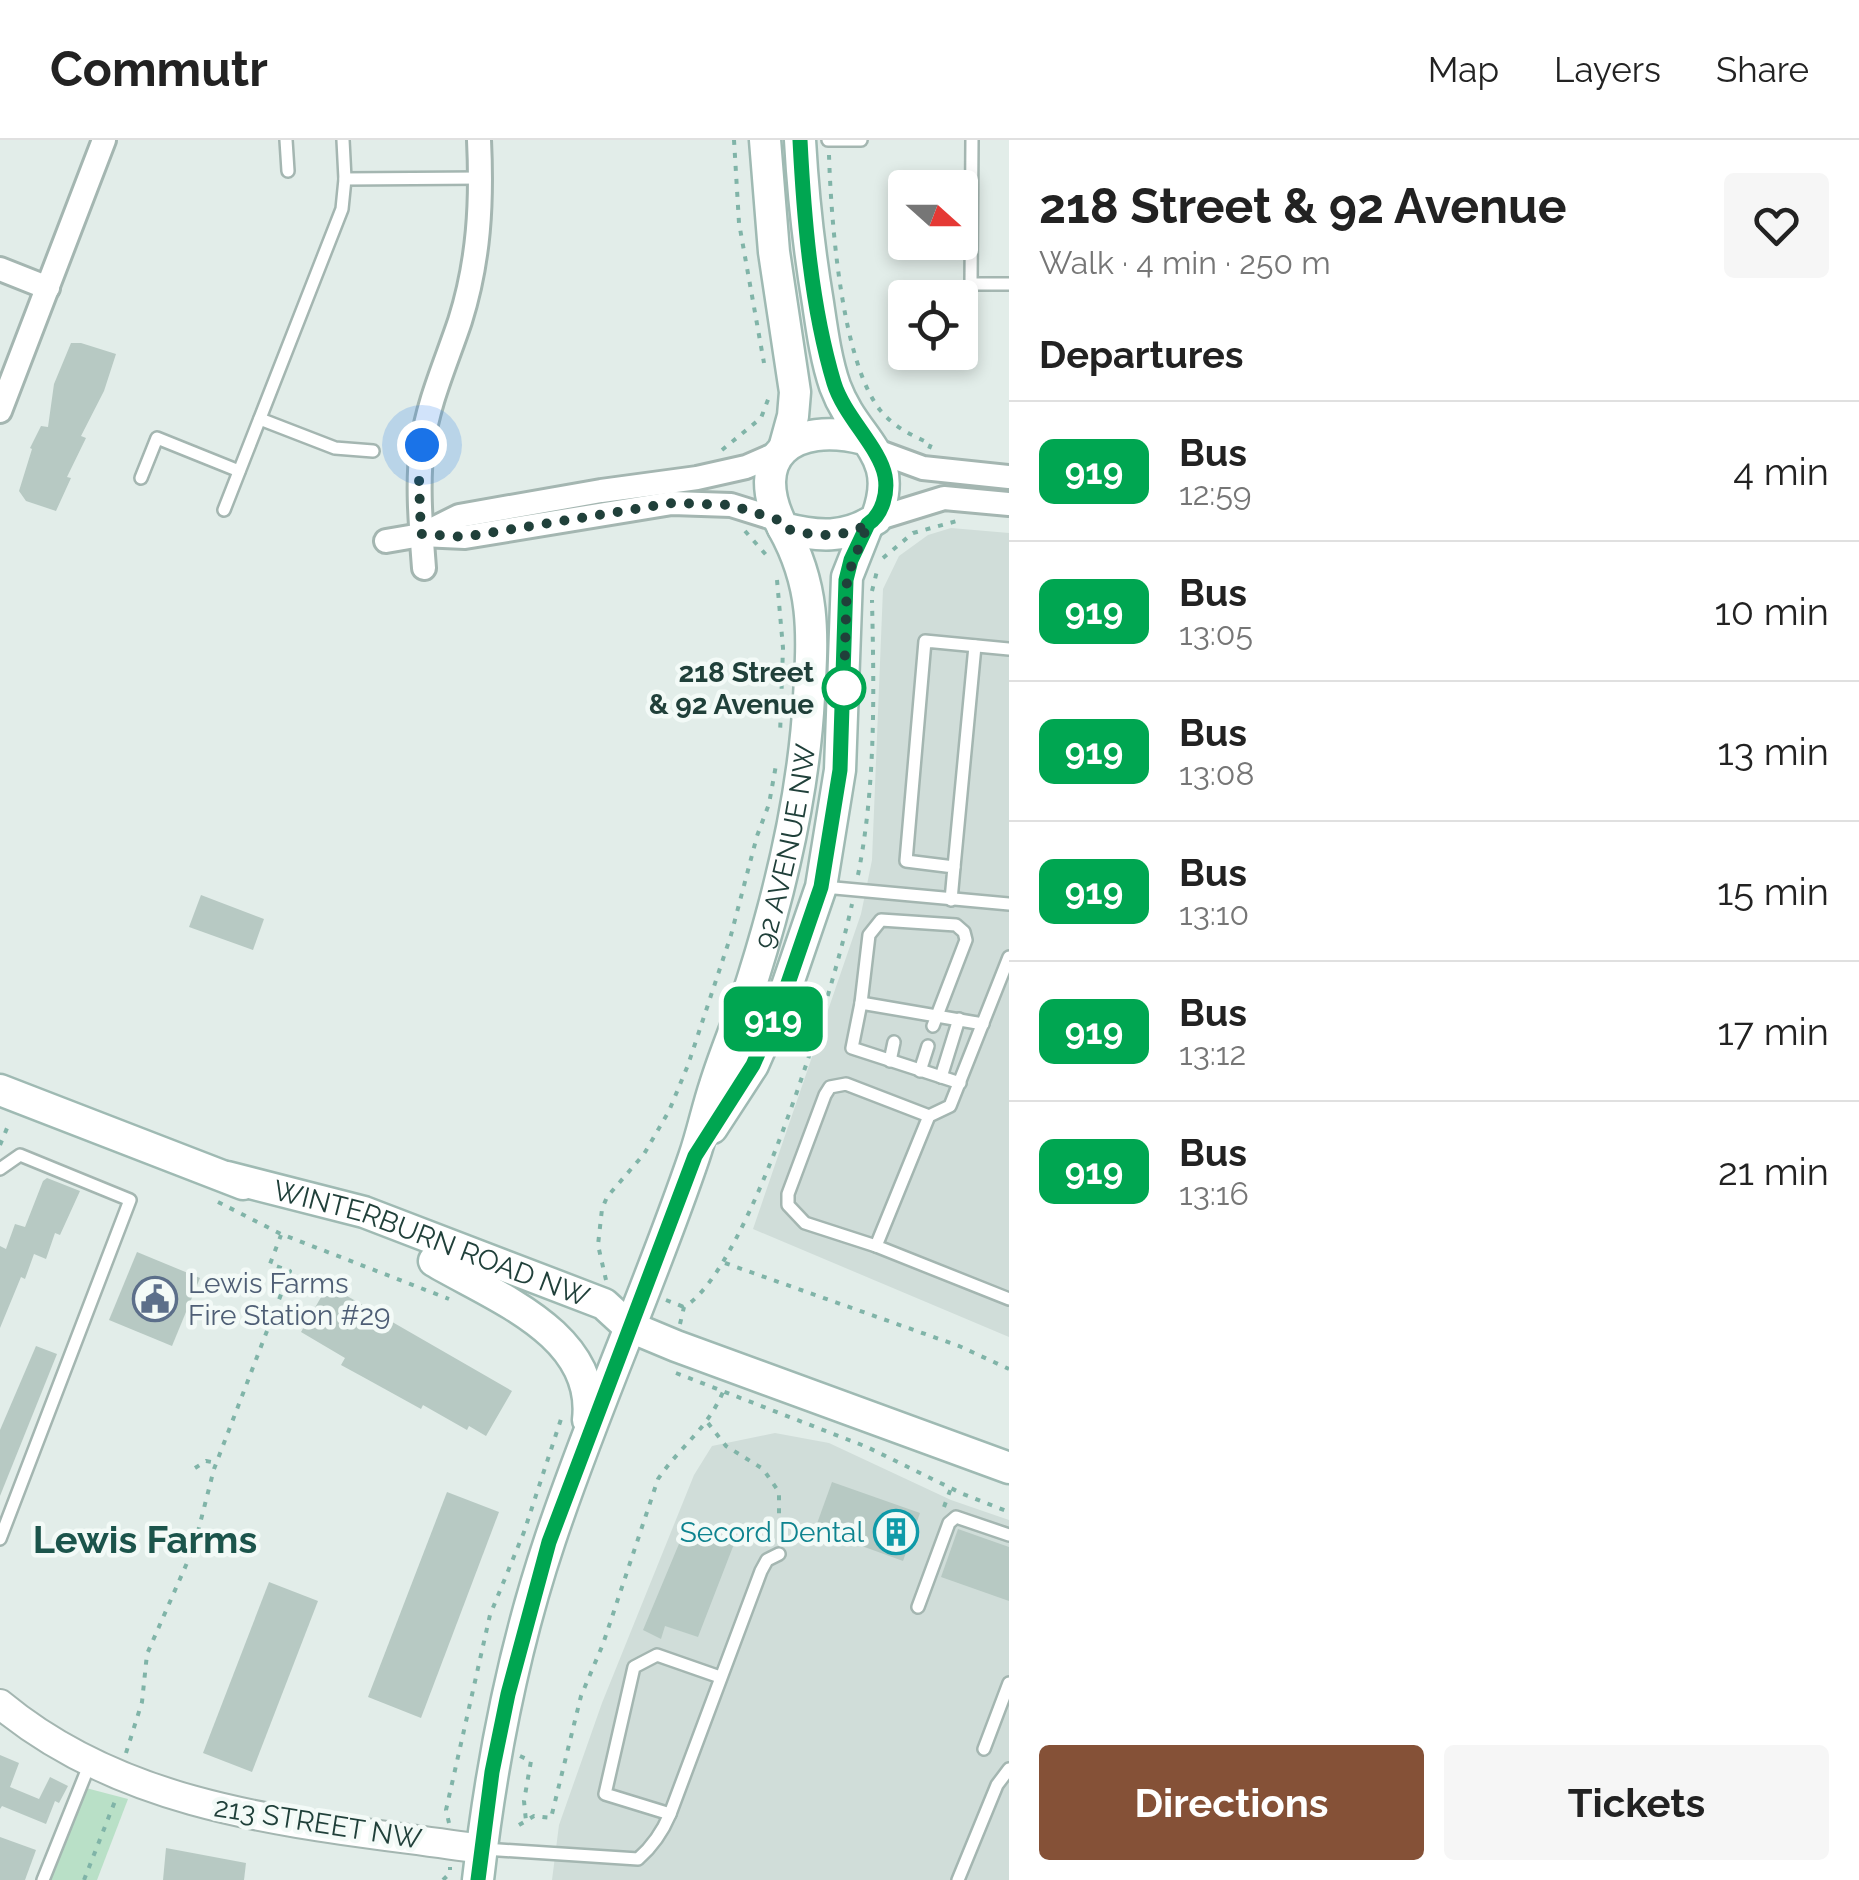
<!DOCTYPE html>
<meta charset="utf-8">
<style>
:root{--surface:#fff;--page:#f6f6f6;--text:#222;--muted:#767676;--line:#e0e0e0;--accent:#855137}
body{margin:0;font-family:Raleway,sans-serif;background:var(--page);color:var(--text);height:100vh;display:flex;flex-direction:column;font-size:38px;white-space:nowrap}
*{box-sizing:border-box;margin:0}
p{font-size:32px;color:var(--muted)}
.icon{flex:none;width:55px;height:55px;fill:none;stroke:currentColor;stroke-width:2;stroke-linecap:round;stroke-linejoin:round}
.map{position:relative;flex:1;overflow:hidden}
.sheet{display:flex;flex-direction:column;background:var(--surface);width:850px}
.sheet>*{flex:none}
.badge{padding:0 20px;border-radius:15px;font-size:35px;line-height:65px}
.needle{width:65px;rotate:111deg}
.buttons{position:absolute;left:888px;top:30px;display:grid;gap:20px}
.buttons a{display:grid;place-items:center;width:90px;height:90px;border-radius:10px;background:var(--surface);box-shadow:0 5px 15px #0003;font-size:50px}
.you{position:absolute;width:50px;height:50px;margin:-25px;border:8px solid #fff;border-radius:50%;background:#1a73e8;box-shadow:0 0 0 15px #1a73e833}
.map>.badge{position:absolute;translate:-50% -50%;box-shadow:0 0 0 5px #fff}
h2{padding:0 30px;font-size:38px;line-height:90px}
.round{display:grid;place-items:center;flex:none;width:105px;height:105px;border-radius:10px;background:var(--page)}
.overview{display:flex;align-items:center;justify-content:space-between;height:170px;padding:0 30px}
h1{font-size:48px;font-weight:700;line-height:75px}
.primary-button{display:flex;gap:20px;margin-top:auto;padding:20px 30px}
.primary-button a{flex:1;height:115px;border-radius:10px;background:var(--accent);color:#fff;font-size:40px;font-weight:700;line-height:115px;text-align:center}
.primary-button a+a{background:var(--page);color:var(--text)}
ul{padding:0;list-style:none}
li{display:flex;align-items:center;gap:30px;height:140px;padding:0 30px;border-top:2px solid var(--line)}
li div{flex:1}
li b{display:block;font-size:38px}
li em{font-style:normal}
li .badge{min-width:110px;font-weight:700;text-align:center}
header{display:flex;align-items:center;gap:60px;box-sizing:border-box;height:140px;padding:0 50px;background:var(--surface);border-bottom:2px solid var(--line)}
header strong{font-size:48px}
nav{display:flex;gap:55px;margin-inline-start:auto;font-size:35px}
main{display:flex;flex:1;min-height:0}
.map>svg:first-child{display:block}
</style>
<header>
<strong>Commutr</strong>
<nav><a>Map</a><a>Layers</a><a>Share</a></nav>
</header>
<main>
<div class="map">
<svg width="1009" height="1740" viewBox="0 0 1009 1740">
<rect width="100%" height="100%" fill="#e2ede9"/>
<g fill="#d0ddd9">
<polygon points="951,388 1009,393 1009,1197 753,1089 861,774 872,720 883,449 899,416 928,395"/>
<polygon points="775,1293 829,1303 951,1360 1009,1380 1009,1740 552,1740 559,1685 602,1563 694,1335 712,1306"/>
</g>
<polygon fill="#b9e0c7" points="86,1648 128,1659 97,1740 50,1740"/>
<g fill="#b7c9c3">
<polygon points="71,203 81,203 116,214 104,251 81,296 86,298 67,337 71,338 56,371 26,361 19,351 32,309 30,308 41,286 48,287 54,244"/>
<polygon points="201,755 264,779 253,810 189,787"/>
<polygon points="47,1038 80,1051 60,1095 55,1093 46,1119 34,1114 25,1139 21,1137 0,1188 0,1106 6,1109 15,1084 25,1087 43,1041"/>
<polygon points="137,1112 200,1138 172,1206 109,1180"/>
<polygon points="328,1145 512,1251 486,1296 469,1286 467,1290 423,1265 421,1269 363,1237 341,1225 345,1218 301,1192"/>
<polygon points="36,1206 57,1214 0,1356 0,1290"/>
<polygon points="832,1342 920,1373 903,1421 815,1389"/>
<polygon points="447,1352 499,1372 421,1578 368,1557"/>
<polygon points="686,1387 734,1404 698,1497 665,1486 661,1499 643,1490"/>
<polygon points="958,1389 1009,1407 1009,1461 941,1437"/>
<polygon points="269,1442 318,1461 252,1632 203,1613"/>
<polygon points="0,1615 19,1623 10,1647 39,1659 50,1637 68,1646 59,1663 55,1661 46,1684 2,1666 0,1669"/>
<polygon points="0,1697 36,1710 25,1740 0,1740"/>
<polygon points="166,1708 246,1723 244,1740 163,1740"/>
</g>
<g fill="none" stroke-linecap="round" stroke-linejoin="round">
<defs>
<g id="service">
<polyline points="286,0 288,31"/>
<polyline points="343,0 345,39"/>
<polyline points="828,0 861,0"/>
<polyline points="972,0 971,144 1009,144"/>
<polyline points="260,279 335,308 373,311"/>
<polyline points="141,338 157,298 239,331"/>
<polyline points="224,370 342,69 345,39 481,38"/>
<polyline points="954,727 975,506"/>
<polyline points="824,747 1009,764"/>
<polyline points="951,760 954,727 906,721 925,501 1009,509"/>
<polyline points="1009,817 950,966 929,976 876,1106 1009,1159"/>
<polyline points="861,863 869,795 881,780 956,785 964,792 966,800 933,886"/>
<polyline points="890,921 894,902"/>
<polyline points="920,931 928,906"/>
<polyline points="941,937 959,879"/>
<polyline points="960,943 852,908 861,863 983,884"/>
<polyline points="0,1029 20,1015 130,1060 0,1399"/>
<polyline points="876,1106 805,1083 788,1065 788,1054 825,955 830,947 846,944 929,976"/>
<polyline points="918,1467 949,1383 956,1377 1009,1395"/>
<polyline points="984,1609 1009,1543"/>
<polyline points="670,1674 605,1654 634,1527 657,1515 720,1537"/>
<path d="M484 1709 638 1719C653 1706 662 1693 670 1674L761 1431 767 1420 779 1414"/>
<polyline points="43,1740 90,1623"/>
<polyline points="958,1740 997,1645 1009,1629"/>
</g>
<g id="minor">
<polyline points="0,129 48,148"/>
<polyline points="0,271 104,0"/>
<polyline points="874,310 923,328 1009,337"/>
<polyline points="876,379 944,358 1009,364"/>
<polyline points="425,393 459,376 601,351 697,338 746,327 776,314"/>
<polyline points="386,401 421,395 465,397 672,363 731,365 779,380"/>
<path d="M424 428C421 388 417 346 422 306 428 262 446 223 460 181 479 121 482 63 479 0"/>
</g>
<path id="tertiary" d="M0 1564C136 1677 314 1684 481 1709"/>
<g id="secondary">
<polyline points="765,0 774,112 795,252 793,276 785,305"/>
<path d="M800 0C803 54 809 109 818 163 822 190 826 220 835 246 856 303 902 313 876 379 845 399 818 397 783 388 746 316 793 281 864 299"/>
<polyline points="0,950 243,1044"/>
<polyline points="712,988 753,925 785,852 821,747 840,630 847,437 868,384"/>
<path id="s1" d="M227 1037 364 1072 604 1164 628 1186 676 1206 1009 1328"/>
<path d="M434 1121C495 1157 598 1194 588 1280"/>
<path id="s2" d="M478 1740C491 1625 513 1510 550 1400 593 1271 650 1146 694 1017 702 994 707 969 715 945 726 909 742 874 753 838 782 746 804 653 809 557 813 493 815 445 783 388"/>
</g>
</defs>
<use href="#service" stroke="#a4b6b1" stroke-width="16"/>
<use href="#minor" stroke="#a4b6b1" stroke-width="28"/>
<use href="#tertiary" stroke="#a4b6b1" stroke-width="32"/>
<use href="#secondary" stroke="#9fbab3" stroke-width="35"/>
<g stroke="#80b4a8" stroke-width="4" stroke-dasharray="5 8" stroke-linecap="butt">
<polyline points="734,0 739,83 764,223"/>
<path d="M829 15C831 79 841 220 880 270 894 287 911 295 931 304L929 309"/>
<polyline points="722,310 761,278 769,257"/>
<polyline points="745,391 768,417"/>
<polyline points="883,418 913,393 957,381"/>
<polyline points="777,440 783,508 780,595"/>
<polyline points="872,451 877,431"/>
<path d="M858 735C876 645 874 551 872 460"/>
<polyline points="0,1005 10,981"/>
<polyline points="218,1062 281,1094 449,1159"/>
<polyline points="725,1123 959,1206 1009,1229"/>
<polyline points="606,1140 598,1105 602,1069 607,1057 644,1014 669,971 688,925 731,795 757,696 769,664 776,625"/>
<polyline points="666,1160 684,1167"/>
<path d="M680 1184 684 1167C750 1129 835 844 852 764"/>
<polyline points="676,1233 867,1307 963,1354 1009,1372"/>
<polyline points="708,1283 726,1306 763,1329 779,1352 779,1399"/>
<polyline points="195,1328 206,1321 217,1323"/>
<polyline points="944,1367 951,1348"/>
<polyline points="126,1613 142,1562 147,1514 194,1407 214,1329 290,1131 270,1124 281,1095"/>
<polyline points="520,1616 531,1621 524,1661 526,1681"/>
<polyline points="449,1683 446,1670 490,1475 524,1392 562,1276"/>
<path d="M519 1685 534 1676 551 1678 581 1556 603 1504 658 1339C681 1305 706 1291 723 1252"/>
<polyline points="84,1740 117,1656"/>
<polyline points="443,1740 450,1733 450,1727"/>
</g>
<use href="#service" stroke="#fff" stroke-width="11"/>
<use href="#minor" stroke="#fff" stroke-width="22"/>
<use href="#tertiary" stroke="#fff" stroke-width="28"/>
<use href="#secondary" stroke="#fff" stroke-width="30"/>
</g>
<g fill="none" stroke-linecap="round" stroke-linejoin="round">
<defs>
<path id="line" d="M478 1740 492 1632 508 1554 549 1402 695 1016 753 925 785 852 821 747 840 630 846 440 851 420 868 384C883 374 888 352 885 336 880 308 844 276 834 243 811 166 804 79 800 0"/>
</defs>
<use href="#line" stroke="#fff" stroke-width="22"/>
<use href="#line" stroke="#00a651" stroke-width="15"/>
<path stroke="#20403a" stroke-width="10" stroke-dasharray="0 18" d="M422 305 419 342 421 394 464 397 672 363 731 365 778 380 783 388C813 396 840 400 868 384L847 437 844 548"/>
</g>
<defs>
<symbol id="civic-ring" viewBox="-11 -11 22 22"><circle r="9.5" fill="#f3faf7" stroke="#5c6f8a" stroke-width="1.5"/><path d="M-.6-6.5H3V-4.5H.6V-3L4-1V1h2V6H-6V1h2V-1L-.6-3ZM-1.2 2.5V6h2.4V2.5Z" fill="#5c6f8a"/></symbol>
<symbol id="building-ring" viewBox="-11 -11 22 22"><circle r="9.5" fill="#f3faf7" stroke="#0f9aa8" stroke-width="1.5"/><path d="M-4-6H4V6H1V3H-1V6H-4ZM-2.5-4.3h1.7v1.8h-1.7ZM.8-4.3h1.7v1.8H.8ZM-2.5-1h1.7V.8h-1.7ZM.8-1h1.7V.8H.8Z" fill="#0f9aa8"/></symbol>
</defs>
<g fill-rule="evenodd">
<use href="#civic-ring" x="130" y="1134" width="50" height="50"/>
<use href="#building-ring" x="871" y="1367" width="50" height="50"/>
</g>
<circle fill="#fff" stroke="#00a651" stroke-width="5" cx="844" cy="548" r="20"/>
<g text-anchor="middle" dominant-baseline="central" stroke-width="9" stroke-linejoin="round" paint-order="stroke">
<g font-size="28" font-weight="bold" fill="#20403a" stroke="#f3faf7" text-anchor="end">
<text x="814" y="532">218 Street<tspan x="814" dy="32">&amp; 92 Avenue</tspan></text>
</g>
<g font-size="28" fill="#20403a" stroke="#f3faf7">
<text stroke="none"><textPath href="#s2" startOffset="1082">92 AVENUE NW</textPath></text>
<text stroke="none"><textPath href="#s1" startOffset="215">WINTERBURN ROAD NW</textPath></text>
<text transform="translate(318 1683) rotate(9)">213 STREET NW</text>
</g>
<g font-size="28" fill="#4e5e75" stroke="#f3faf7" text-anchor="start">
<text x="188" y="1143">Lewis Farms<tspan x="188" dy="32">Fire Station #29</tspan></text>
</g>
<g font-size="28" fill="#0d838f" stroke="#f3faf7" text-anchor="end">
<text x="864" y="1392">Secord Dental</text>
</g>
<g font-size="38" font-weight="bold" fill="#1b544b" stroke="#f3faf7">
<text x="145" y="1399">Lewis Farms</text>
</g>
</g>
</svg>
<div class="buttons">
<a><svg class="needle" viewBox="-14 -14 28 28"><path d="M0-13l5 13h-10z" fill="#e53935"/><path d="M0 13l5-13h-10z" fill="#767676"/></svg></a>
<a><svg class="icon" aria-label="locate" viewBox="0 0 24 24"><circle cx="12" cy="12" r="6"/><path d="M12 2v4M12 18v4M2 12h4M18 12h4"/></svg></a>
</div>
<div class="you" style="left:422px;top:305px"></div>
<b class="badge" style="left:773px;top:879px;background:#00a651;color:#fff">919</b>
</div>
<section class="sheet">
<div class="overview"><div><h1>218 Street &amp; 92 Avenue</h1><p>Walk · 4 min · 250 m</p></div><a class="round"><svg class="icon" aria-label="heart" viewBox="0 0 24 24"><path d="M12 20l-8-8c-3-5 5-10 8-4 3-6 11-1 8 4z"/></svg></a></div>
<h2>Departures</h2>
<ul>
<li><span class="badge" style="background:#00a651;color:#fff">919</span><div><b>Bus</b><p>12:59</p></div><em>4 min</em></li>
<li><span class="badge" style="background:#00a651;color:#fff">919</span><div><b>Bus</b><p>13:05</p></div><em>10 min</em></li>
<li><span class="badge" style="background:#00a651;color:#fff">919</span><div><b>Bus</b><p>13:08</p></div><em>13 min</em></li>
<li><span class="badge" style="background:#00a651;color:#fff">919</span><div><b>Bus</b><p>13:10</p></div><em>15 min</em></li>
<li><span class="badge" style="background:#00a651;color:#fff">919</span><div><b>Bus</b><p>13:12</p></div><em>17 min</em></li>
<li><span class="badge" style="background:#00a651;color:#fff">919</span><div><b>Bus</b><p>13:16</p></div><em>21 min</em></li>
</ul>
<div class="primary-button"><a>Directions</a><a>Tickets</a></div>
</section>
</main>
